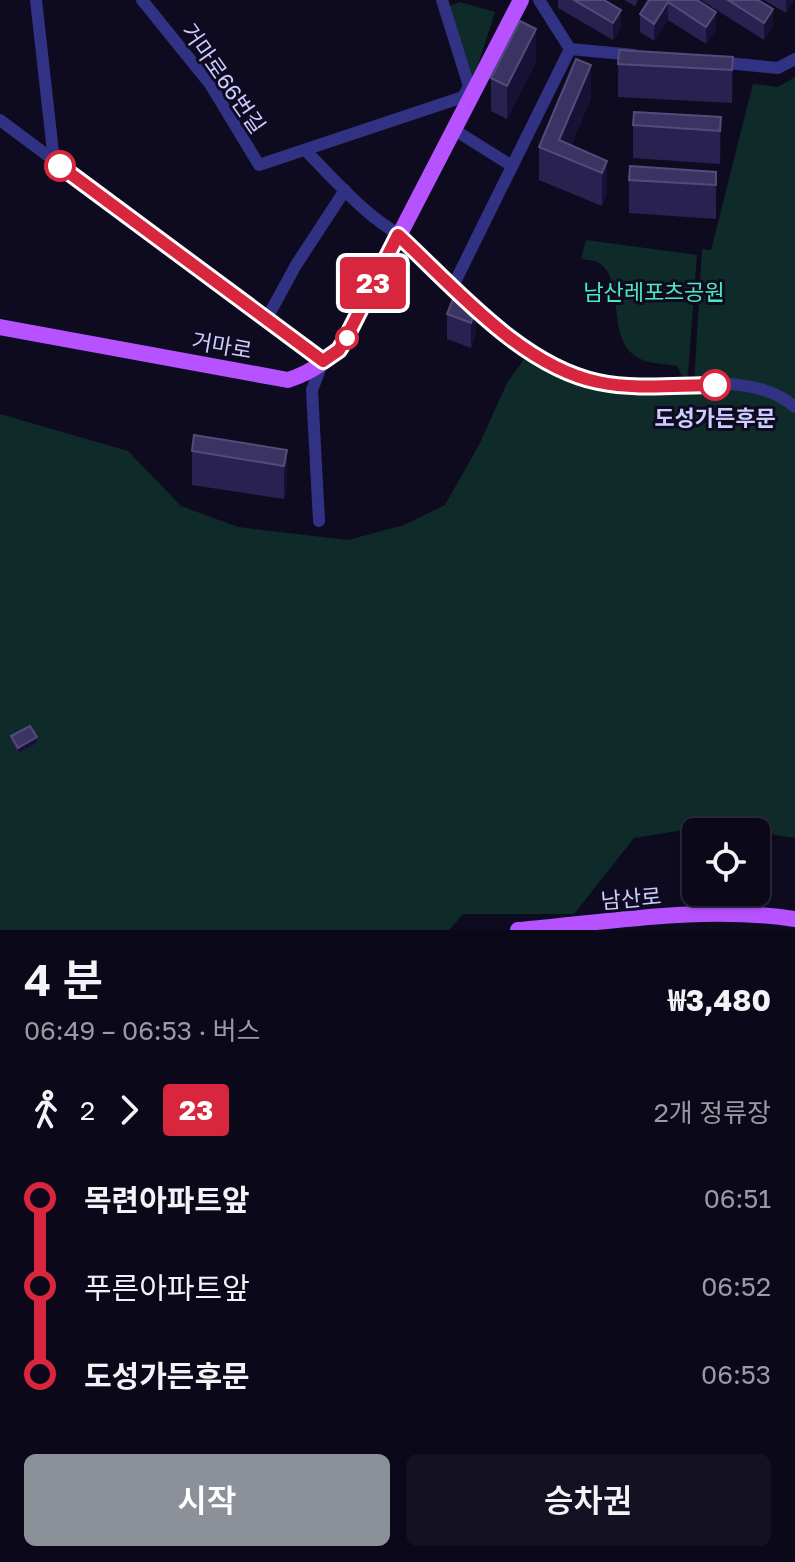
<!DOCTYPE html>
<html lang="ko">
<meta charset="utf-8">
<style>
:root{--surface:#0a0819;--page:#131122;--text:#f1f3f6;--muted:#999aa2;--line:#2a2938;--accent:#8c9099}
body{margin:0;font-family:"Golos Text","Noto Sans KR",sans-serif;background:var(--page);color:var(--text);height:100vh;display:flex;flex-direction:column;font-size:30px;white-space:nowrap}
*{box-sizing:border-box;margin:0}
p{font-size:26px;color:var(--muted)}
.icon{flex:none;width:44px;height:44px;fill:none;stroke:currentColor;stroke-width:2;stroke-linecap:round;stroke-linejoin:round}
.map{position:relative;height:930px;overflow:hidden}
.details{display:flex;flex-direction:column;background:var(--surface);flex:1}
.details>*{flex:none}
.badge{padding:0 16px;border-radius:6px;font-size:28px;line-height:52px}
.tools{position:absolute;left:682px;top:818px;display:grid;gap:16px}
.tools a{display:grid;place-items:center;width:88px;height:88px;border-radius:12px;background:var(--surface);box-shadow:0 2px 6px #0004,0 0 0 2px var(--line);font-size:40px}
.map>.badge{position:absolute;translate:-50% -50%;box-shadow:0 0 0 4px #fff}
.legs{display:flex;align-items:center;gap:12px;height:88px;padding:0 24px;font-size:26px}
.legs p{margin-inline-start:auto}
.head{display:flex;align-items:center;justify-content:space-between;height:136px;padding:0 24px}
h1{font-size:44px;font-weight:600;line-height:60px}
.primary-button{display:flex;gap:16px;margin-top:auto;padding:16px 24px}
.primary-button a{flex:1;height:92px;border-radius:12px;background:var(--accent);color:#fff;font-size:32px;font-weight:600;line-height:92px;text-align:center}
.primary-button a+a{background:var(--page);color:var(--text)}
ul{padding:0 24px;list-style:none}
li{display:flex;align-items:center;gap:28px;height:88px;font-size:30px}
li i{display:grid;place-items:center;width:12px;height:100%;margin:0 10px;background:currentColor}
li i::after{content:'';width:20px;height:20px;margin:-10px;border:6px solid;border-radius:50%;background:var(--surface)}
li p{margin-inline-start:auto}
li:first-child i{background:linear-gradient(#0000 50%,currentColor 0)}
li:last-child i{background:linear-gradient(currentColor 50%,#0000 0)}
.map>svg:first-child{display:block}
</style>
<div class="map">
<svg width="795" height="930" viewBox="0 0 795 930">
<rect width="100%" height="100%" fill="#0e0b21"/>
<g fill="#0e2b29">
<polygon points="460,2 495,12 472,83 450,6"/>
<polygon points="795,77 795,838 756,832 690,829 634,838 574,914 463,914 449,930 0,930 0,414 128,451 181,506 238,527 348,540 404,525 445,505 480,443 507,383 530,351 598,388 743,389 694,385 702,249 711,250 753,84 778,87"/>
<path d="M586 240 697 255 687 385 677 366C667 364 655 364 645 361 601 345 629 282 599 263 595 260 587 260 581 259Z"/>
</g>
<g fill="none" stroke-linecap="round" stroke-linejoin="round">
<g stroke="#323284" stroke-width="12">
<polyline points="36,0 54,161"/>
<polyline points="142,0 210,84 259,165 463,97 469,86 442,0"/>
<polyline points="539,0 570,49 634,55"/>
<polyline points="717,62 778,68 795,59"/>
<polyline points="0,120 323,361 312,390 319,521"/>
<polyline points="453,129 512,166"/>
<path d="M305 150C326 171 347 195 370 214 379 222 390 228 399 236 458 287 519 367 599 382 658 394 747 365 795 407"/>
<polyline points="453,286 570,49"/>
<polyline points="266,320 296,265 345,190"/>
</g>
<g stroke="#b652ff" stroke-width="16">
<path d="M0 327 288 380C310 373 332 359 345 340L521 0"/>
<path d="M518 930C609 922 704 905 795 919"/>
</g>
</g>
<g fill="#292250">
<polygon points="558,0 604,0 621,27 613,40 558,8"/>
<polygon points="624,0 638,0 635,6"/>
<polygon points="649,0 697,0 716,29 706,44 668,20 654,41 640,32 640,14"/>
<polygon points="701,0 758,0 773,26 764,40"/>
<polygon points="764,0 794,0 786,13"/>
<polygon points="733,57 732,103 618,97 618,64"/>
<polygon points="536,62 507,119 491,111 491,78"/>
<polygon points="591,98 571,145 607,161 607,194 602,206 539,180 539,147"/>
<polygon points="721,117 720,164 633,158 633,125"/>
<polygon points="716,172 716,219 629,213 629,180"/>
<polygon points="476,308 476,333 471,348 447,339 447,314"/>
<polygon points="287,450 287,483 284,499 192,485 192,451"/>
<polygon points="11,736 37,743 18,753 11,742"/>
</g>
<g fill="#171135">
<polygon points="786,0 794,0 786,13"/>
<polygon points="668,2 668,20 654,41 654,24"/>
<polygon points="773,9 773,26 764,40 764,23"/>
<polygon points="621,10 621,27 613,40 613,23"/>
<polygon points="716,12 716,29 706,44 706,27"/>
<polygon points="536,29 536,62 507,119 507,86"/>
<polygon points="733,57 733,90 732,103 732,70"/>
<polygon points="591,65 591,98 565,158 559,140"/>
<polygon points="721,117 721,150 720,164 720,131"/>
<polygon points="607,161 607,194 602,206 602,173"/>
<polygon points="476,308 476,333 471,348 471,323"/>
<polygon points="287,450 287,483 284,499 284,466"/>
<polygon points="37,737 37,743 18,753 18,748"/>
</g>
<g fill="#3b3463" stroke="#524c7b" stroke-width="2">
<polygon points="574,0 604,0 621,10 613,23"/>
<polygon points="649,0 697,0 716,12 706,27 668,2 654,24 640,14"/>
<polygon points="728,0 758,0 773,9 764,23"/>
<polygon points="520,21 536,29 507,86 491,78"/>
<polygon points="619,50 733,57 732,70 618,64"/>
<polygon points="576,59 591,65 559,140 607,161 602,173 539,147"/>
<polygon points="634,112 721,117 720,131 633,125"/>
<polygon points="630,166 716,172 716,185 629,180"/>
<polygon points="453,299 476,308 471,323 447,314"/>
<polygon points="194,435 287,450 284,466 192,451"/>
<polygon points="30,726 37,737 18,748 11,736"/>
</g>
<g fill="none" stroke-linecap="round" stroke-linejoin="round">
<defs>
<path id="line-1" d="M60 166 323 361 339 350 345 340 398 235C454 287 521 366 598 382 635 390 677 385 715 385"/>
</defs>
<use href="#line-1" stroke="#fff" stroke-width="18"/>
<use href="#line-1" stroke="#d7263d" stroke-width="12"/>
</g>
<g fill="#fff" stroke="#d7263d" stroke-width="4">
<circle cx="60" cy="166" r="14"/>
<circle cx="347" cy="338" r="10"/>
<circle cx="715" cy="385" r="14"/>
</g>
<g text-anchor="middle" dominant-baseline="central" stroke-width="6" stroke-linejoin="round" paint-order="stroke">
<g font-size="22" fill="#cecbff" stroke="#0e0b21">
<text transform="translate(224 78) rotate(55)">거마로66번길</text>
<text transform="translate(222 345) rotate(10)">거마로</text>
<text transform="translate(631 898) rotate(-5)">남산로</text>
</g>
<g font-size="22" fill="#4de9bb" stroke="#0e0b21">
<text x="654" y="291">남산레포츠공원</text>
</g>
<g font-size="22" font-weight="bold" fill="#cecbff" stroke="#0e0b21">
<text x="715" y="417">도성가든후문</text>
</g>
</g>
</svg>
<div class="tools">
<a><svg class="icon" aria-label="locate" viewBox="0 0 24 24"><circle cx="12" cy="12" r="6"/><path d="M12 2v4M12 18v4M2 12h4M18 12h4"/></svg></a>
</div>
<b class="badge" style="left:373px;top:283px;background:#d7263d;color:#fff">23</b>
</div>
<section class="details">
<div class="head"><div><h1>4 분</h1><p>06:49 – 06:53 · 버스</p></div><b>₩3,480</b></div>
<div class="legs"><svg class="icon" aria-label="walk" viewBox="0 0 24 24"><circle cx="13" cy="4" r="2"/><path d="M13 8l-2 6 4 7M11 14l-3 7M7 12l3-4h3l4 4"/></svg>2<svg class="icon" aria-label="forward" viewBox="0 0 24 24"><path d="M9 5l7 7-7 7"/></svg><b class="badge" style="background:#d7263d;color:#fff">23</b><p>2개 정류장</p></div>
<ul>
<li><i style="color:#d7263d"></i><b>목련아파트앞</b><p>06:51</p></li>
<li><i style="color:#d7263d"></i><span>푸른아파트앞</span><p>06:52</p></li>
<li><i style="color:#d7263d"></i><b>도성가든후문</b><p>06:53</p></li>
</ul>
<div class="primary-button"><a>시작</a><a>승차권</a></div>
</section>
